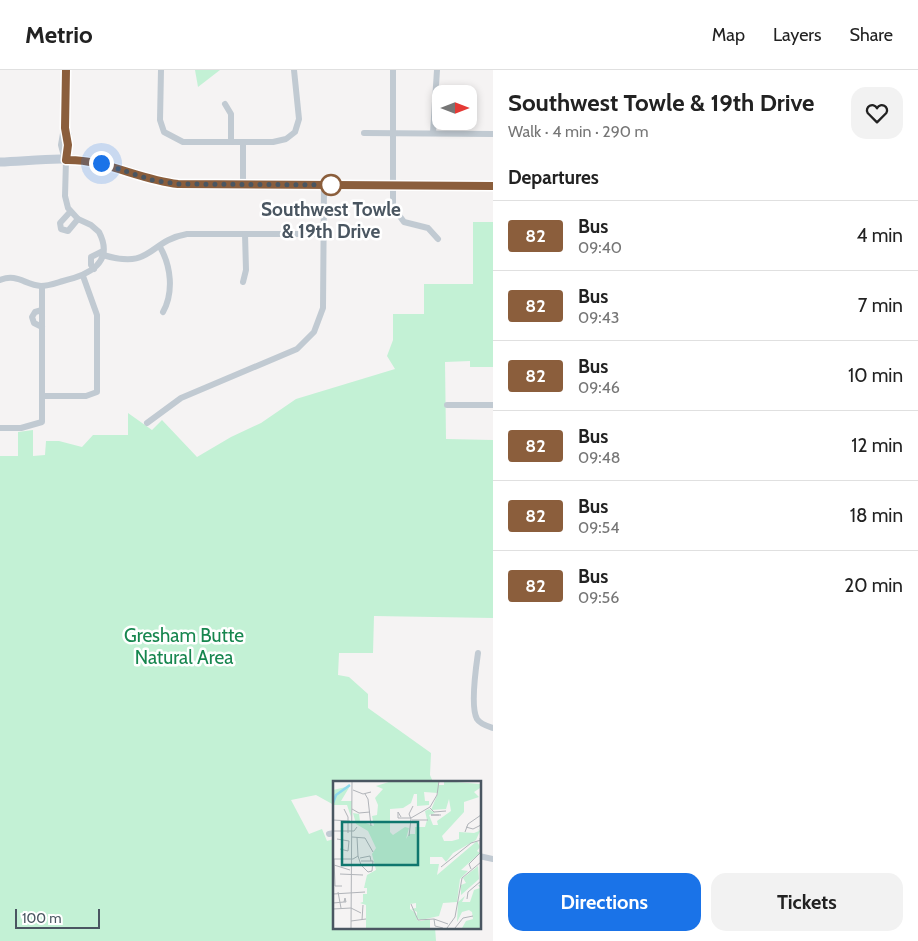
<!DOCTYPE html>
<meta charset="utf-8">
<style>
:root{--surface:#fff;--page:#f2f2f2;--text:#222;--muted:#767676;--line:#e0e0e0;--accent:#1a73e8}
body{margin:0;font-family:Cabin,sans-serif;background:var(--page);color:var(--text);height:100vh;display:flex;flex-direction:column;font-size:19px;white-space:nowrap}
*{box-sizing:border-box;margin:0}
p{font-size:16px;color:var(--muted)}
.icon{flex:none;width:28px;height:28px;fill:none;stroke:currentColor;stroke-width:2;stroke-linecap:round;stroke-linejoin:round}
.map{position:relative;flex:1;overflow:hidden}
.details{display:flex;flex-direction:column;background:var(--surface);width:425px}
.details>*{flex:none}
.badge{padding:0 10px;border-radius:4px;font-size:18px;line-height:32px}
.needle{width:32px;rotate:90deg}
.controls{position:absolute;left:432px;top:15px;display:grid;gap:10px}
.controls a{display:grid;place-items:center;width:45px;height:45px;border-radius:10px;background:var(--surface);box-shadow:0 2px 8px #0003;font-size:25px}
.scale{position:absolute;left:15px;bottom:12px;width:85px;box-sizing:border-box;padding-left:5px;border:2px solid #4a5661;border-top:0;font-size:14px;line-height:18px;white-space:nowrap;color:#4a5661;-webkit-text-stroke:4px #fff;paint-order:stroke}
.you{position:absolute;width:25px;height:25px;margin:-12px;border:4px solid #fff;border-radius:50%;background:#1a73e8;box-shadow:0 0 0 8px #1a73e833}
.map>.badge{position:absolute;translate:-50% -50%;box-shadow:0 0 0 2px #fff}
h2{padding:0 15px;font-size:19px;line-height:45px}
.round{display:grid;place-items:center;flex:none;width:52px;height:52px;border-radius:15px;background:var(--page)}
.summary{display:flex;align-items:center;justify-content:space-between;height:85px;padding:0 15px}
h1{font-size:24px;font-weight:700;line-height:38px}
.primary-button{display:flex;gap:10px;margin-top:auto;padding:10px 15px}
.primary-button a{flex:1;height:58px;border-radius:15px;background:var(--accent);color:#fff;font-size:20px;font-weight:700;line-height:58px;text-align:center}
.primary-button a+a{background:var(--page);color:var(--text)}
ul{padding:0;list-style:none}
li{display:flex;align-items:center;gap:15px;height:70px;padding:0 15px;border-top:1px solid var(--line)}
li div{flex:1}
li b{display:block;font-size:19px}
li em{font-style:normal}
li .badge{min-width:55px;font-weight:700;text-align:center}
header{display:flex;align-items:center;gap:30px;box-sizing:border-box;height:70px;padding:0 25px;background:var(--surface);border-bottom:1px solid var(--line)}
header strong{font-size:24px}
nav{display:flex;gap:28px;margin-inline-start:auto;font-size:18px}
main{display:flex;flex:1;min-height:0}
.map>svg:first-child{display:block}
</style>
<header>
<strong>Metrio</strong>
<nav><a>Map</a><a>Layers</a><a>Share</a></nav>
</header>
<main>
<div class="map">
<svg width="493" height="871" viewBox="0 0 493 871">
<rect width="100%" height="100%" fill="#f5f3f3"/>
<g fill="#c3f1d5">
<polygon points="195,0 220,0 198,17"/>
<polygon points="473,152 493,152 493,297 470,297 470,291 445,292 446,369 493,370 493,548 374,546 373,583 339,583 338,605 349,607 368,624 368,638 431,683 430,705 433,712 334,712 334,735 316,725 291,730 309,764 322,759 327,771 334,769 334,857 435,857 436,871 0,871 0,386 18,386 18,362 33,360 33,386 45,385 46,371 59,371 82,377 93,365 128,365 128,343 152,360 162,350 197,387 231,367 261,353 296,329 395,299 387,286 393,270 393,244 424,244 424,214 473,214"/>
</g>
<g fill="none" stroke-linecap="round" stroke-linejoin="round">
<g stroke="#c1cad2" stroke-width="6">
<polyline points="161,0 160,50 164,62 183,72 273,72 286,69 295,62 299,49 294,0"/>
<polyline points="393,0 393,137 404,152 428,158 438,169"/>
<polyline points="225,34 231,44 231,72"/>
<polyline points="364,63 493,64"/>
<polyline points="433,63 437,0"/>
<polyline points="243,115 243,72"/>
<polyline points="70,142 60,153 61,159 68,161 78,149"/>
<path d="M160 177C171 196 174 222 163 242"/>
<path d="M103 185C154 200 147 171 187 164H324"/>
<polyline points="94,199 91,195 91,187 103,181"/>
<path d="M0 210C17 203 25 215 41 216 48 216 56 213 63 211 88 205 115 193 99 162L91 155 78 149 68 138 65 126 66 90"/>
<polyline points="243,212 246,200 245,164"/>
<polyline points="42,257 34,253 32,247 35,242 42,240"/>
<polyline points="42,326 86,326 97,322 97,245 83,206"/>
<polyline points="447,335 493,335"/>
<polyline points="147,353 181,328 297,279 314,262 323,238 324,115"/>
<polyline points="0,358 21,358 42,352 42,216"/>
<path d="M478 583C476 597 470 637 477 649 480 654 487 656 493 658"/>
<polyline points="329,764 334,763"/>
<polyline points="479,786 493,789"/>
</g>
<g stroke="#c1cad2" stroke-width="8">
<polyline points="65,58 68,65 67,83"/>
<polyline points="66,90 62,75 65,58 66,0"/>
</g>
<path stroke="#c1cbd6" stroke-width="9" d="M0 92C31 91 65 86 96 92 124 98 149 112 178 114L493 116"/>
</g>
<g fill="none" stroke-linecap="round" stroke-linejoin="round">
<defs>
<path id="line" d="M66 0 65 58 68 75 66 90C105 89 139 110 178 114L493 116"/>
</defs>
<use href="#line" stroke="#fff" stroke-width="11"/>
<use href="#line" stroke="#8b5e3c" stroke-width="8"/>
<polyline stroke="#4a5661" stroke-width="5" stroke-dasharray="0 9" points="101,93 152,110 178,114 338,115 331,115"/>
</g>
<circle fill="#fff" stroke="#8b5e3c" stroke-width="2.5" cx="331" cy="115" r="10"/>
<g text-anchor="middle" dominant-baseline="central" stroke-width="5" stroke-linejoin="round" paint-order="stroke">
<g font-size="19" font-weight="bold" fill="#4a5661" stroke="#fff">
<text x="331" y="139">Southwest Towle<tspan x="331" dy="22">&amp; 19th Drive</tspan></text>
</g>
<g font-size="19" fill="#17864f" stroke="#fff">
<text x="184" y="565">Gresham Butte<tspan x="184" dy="22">Natural Area</tspan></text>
</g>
</g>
<g transform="translate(333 711)">
<rect width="148" height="148" fill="#f5f3f3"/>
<path d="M59 0H105L106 4H111V0L147 3V7L141 11 146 16 131 21V31L109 55 111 60H119L126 58V51L141 52 146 50 144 47 147 50 143 59 120 72 113 81 109 76H97V83H106L104 94 144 60 147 66 144 70 147 72 128 89 135 90 127 98 124 121 110 122 106 135 88 139 84 137V131L78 128 83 127V122L77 123V128L83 132 84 139 88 140 97 138V147H33V124L27 122 30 121V113H34V107H31L34 94 43 89 39 73 43 67 35 50 23 43 20 32 26 33 27 40 41 45 39 35 44 34 45 24 42 17 50 8 43 5ZM91 11 105 12 98 29 113 28 116 18 118 30 104 40 105 44H100L96 34 102 32 96 28 92 30 94 39 92 46H82V53H76L73 58 76 47 72 46 60 54 57 51V28L70 27 78 22 81 13H84V25L96 24V20H92ZM17 5 8 20H19L18 36 14 24H0V9ZM145 85 146 98 128 114V104L133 102 130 97ZM145 104H147V147H129L133 140 140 138 139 131 136 129 129 131 124 141 125 121 132 115 129 121H137L141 109 147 107Z" fill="#c3f1d5" fill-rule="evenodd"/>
<path fill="none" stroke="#90daee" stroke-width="2.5" d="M0 22 3 14 17 4"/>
<path fill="none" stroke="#b1b4b9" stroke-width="1" d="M20 9 30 13 38 11M32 13 35 18 38 45M97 27 101 31 113 30M11 28 15 36V52M19 28 26 32 37 31M106 34H98H108M0 36V52M68 36 65 31V37H78L97 26 104 14 106 0M0 39 17 40M79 39H95M133 46 140 48 148 44M0 50H21L24 46M132 51 135 43 148 34M76 55 78 38 76 33 80 25M19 56 32 57 40 71M24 56 25 75M4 58 16 60 15 70 7 68M27 77 37 75 38 80M0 78H20L25 75 28 84 35 91 39 90 40 80H28M1 78 2 105H9M1 84 17 89M108 86 138 62 148 59M138 88 136 83 147 72V57M7 93 30 94M5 111 8 127M0 113 32 111M134 118 135 111 148 100M0 122 11 121 12 117 13 121H11M78 123 85 139 101 138 115 143M0 128 18 127 28 132M101 138 102 145 110 147M29 139 30 124M18 140 33 138M18 147 19 0M114 147 122 136 129 97 148 81M122 147 130 137 140 135"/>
<path fill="#0f766e" fill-opacity="0.15" stroke="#0f766e" stroke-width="2.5" d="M9 41H85V84H9Z"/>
<rect width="148" height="148" fill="none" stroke="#4a5661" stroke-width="2.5"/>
</g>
</svg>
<div class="controls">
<a><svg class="needle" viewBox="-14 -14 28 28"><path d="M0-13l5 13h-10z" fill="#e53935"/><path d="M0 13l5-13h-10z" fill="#767676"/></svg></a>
</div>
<div class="scale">100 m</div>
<div class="you" style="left:101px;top:93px"></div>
</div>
<section class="details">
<div class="summary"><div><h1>Southwest Towle &amp; 19th Drive</h1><p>Walk · 4 min · 290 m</p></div><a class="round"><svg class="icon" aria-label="heart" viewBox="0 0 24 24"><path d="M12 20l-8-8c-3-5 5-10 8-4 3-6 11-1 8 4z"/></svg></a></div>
<h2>Departures</h2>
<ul>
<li><span class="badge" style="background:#8b5e3c;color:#fff">82</span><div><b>Bus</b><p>09:40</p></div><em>4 min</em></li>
<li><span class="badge" style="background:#8b5e3c;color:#fff">82</span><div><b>Bus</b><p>09:43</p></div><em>7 min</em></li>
<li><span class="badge" style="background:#8b5e3c;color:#fff">82</span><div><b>Bus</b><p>09:46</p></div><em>10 min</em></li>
<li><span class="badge" style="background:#8b5e3c;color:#fff">82</span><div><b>Bus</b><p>09:48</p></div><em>12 min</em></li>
<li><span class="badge" style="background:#8b5e3c;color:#fff">82</span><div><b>Bus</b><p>09:54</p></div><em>18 min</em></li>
<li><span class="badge" style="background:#8b5e3c;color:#fff">82</span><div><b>Bus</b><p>09:56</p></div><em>20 min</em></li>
</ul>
<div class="primary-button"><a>Directions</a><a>Tickets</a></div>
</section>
</main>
